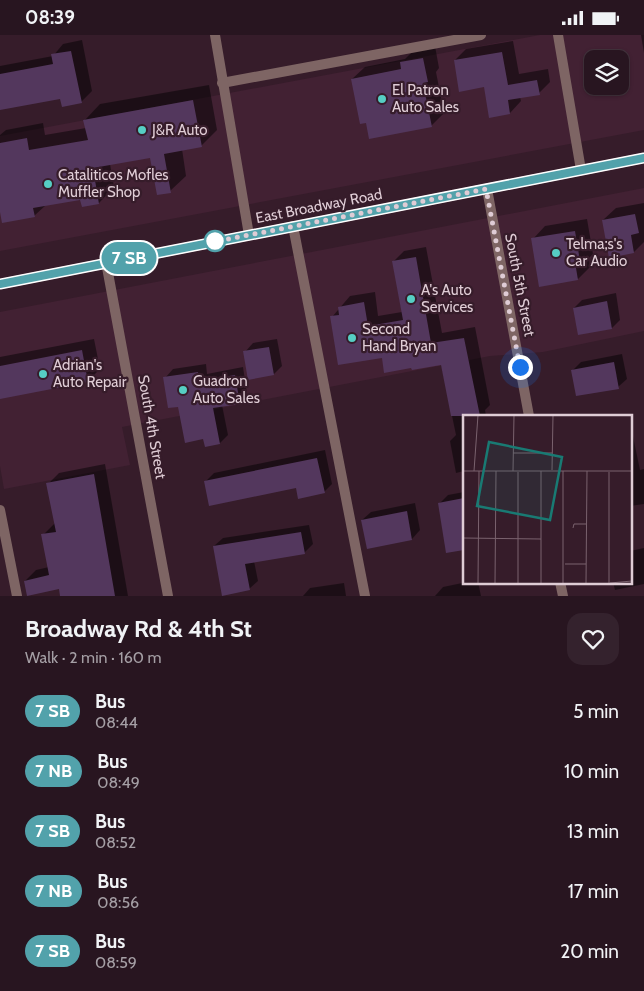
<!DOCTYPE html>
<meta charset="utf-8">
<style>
:root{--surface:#281520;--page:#34222d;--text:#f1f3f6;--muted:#a59fa5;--line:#44343e}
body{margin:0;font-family:Cabin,sans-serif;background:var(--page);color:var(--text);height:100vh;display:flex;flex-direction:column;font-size:19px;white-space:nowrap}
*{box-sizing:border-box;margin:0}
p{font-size:16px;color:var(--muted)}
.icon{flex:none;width:28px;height:28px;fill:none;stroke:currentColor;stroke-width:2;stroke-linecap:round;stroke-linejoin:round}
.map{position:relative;height:561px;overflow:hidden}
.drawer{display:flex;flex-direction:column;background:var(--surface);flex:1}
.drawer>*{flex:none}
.badge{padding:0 10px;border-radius:16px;font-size:18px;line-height:32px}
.fabs{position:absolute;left:584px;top:15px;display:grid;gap:10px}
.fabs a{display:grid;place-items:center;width:45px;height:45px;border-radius:10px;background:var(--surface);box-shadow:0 1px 4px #0004,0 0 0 1px var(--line);font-size:25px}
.you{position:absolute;width:25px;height:25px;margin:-12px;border:4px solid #fff;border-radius:50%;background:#1a73e8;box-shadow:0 0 0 8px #1a73e833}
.map>.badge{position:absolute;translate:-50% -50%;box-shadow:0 0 0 2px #fff}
.round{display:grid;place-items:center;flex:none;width:52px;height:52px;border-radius:15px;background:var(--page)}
.headline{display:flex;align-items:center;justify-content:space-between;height:85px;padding:0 25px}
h1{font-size:24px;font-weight:700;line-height:38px}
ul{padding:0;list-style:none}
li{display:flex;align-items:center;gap:15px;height:60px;padding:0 25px}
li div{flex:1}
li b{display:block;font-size:19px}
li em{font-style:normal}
li .badge{min-width:55px;font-weight:700;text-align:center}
.status{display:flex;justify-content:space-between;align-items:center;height:35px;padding:0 25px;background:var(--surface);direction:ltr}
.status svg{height:14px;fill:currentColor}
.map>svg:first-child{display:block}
</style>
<div class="status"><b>08:39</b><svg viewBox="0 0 49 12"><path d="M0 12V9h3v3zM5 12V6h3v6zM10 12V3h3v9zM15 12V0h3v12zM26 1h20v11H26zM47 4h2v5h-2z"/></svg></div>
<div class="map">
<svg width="644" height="561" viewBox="0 0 644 561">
<rect width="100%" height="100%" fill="#361c2a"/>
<g fill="#422133" fill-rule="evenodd">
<path d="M540 0H644V95L0 216V101ZM592 24H620V51H592Z"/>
<polygon points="644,153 644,296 543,317 490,321 122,392 130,430 4,454 0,431 0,277"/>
</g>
<g fill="#0007">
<polygon points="641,0 644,0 644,18"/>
<polygon points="82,5 92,56 81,67 61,63 0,74 0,31 53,21 63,9"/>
<polygon points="513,6 519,39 548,34 550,47 539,58 520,62 521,66 510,78 485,51 455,25 466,14"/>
<polygon points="435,11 439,33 436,37 444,78 431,91 366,87 352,44 365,32 405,24 414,15"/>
<polygon points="209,50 217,95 201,111 182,114 186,141 170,156 151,122 110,129 114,152 99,168 81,164 46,170 34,181 0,170 0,100 6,95 43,88 45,100 86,93 85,85 100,69"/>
<polygon points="644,168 644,207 634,217 603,185 616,173"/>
<polygon points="587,184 593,219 589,223 590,232 578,244 533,204 545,191"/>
<polygon points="426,212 442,298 475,292 490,370 485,375 486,381 464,381 464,436 456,438 450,406 456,400 441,328 383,322 332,282 350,261 375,257 378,281 402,277 393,227 404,216"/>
<polygon points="616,258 620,285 612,293 574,273 582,265"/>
<polygon points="94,304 100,334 88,346 0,363 0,322"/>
<polygon points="277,304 282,331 274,339 245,317 253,308"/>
<polygon points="622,319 627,344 618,352 572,336 581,327"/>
<polygon points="206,329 207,339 243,332 247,359 239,367 222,370 228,400 220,408 204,402 179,370 165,343 173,334"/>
<polygon points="630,387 640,435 644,434 644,469 630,471"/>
<polygon points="325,415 332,449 324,457 297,452 205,447 214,438"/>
<polygon points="105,429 128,561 61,561 60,553 25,546 36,535 49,532 43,500 55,488 48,449 59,438"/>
<polygon points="464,457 464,513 448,516 439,469 448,460"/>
<polygon points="415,468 420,495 412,504 362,485 371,477"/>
<polygon points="309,490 313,509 304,518 254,526 258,546 249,554 214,511 223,503"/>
<polygon points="644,513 644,549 615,555 613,547 630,547 630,516"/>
<polygon points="467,547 478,547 481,561 435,561 443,552"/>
<polygon points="344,548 346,561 303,561 310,553"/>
</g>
<g fill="#53375d">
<polygon points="71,16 82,68 62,72 60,64 0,75 0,39 53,29 51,19"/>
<polygon points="502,17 508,50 537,45 540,60 508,65 510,79 489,83 484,52 459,57 454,25"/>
<polygon points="423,23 428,47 423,48 432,92 369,104 366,88 360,89 351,44 401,34 400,27"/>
<polygon points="193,65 202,112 164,119 171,158 157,160 150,123 93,133 99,169 82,172 80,165 33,173 35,182 2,188 0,177 0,108 27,103 29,115 88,105 83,85"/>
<polygon points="635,179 639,198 631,200 634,218 609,223 602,185"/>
<polygon points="575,196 581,232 576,233 578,245 539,252 531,203"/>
<polygon points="416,222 431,308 464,303 480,381 451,381 441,330 412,335 411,333 384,338 382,323 338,330 330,281 339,280 338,272 364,267 368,291 403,285 392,226"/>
<polygon points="607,266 612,294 578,300 573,273"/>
<polygon points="269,312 274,340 248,345 243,316"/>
<polygon points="82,315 88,347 0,364 0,331"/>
<polygon points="614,327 619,354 576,361 571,335"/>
<polygon points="198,337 199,346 235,340 240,369 213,373 220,409 205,412 203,404 185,408 178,372 168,373 163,342"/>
<polygon points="317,423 325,458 298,464 296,453 209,471 204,446"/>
<polygon points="94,439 115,561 60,561 59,554 27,561 24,546 49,540 41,499 56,497 46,448"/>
<polygon points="464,463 464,515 446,518 438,468"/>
<polygon points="407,476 412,505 367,514 361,485"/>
<polygon points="301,497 305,519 245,529 250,555 222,561 213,511"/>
</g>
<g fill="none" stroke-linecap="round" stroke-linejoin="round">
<g stroke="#7e6564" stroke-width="10">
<polyline points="222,48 481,0"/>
<polyline points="293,191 365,561"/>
<polyline points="0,475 17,561"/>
</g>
<g stroke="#7e6564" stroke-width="10">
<polyline points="215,0 249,200"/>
<polyline points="558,0 581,135"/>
<polyline points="487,154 529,381"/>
<polyline points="106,227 168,561"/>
<polyline points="560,547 563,561"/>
</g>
<polyline stroke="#b18987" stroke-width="10" points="0,249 644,123"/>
</g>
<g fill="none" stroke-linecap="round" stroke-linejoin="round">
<defs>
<polyline id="line" points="0,249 644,123"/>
</defs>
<use href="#line" stroke="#fff" stroke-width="11"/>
<use href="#line" stroke="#52a2ab" stroke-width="8"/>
<polyline stroke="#dfccd5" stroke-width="5" stroke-dasharray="0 9" points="215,206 213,207 486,154 520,332"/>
</g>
<g fill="#56cec4" stroke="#361c2a" stroke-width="2">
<circle cx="382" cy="64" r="5"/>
<circle cx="142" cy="95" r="5"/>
<circle cx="48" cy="149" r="5"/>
<circle cx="556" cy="218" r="5"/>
<circle cx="411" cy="264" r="5"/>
<circle cx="352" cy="303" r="5"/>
<circle cx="43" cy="339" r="5"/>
<circle cx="183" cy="355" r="5"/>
</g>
<circle fill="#fff" stroke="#52a2ab" stroke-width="2.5" cx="215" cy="206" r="10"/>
<g text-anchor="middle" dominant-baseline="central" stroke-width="4.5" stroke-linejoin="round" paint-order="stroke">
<g font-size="15" fill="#dfccd5" stroke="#361c2a" text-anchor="start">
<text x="392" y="55">El Patron<tspan x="392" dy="17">Auto Sales</tspan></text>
<text x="152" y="95">J&amp;R Auto</text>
<text x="58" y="140">Cataliticos Mofles<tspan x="58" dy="17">Muffler Shop</tspan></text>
<text x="566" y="209">Telma;s's<tspan x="566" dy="17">Car Audio</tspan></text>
<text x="421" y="255">A's Auto<tspan x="421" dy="17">Services</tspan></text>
<text x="362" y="294">Second<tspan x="362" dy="17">Hand Bryan</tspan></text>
<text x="53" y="330">Adrian's<tspan x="53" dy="17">Auto Repair</tspan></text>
<text x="193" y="346">Guadron<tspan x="193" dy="17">Auto Sales</tspan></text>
</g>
<g font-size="15" fill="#dfccd5" stroke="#361c2a">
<text transform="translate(319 171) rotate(-11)">East Broadway Road</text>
<text transform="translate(520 250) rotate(79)">South 5th Street</text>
<text transform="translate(152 392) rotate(80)">South 4th Street</text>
</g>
</g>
<g transform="translate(463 380)">
<rect width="169" height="169" fill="#361c2a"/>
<path fill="none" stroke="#7a626e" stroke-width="1" d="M169 0V26M50 38H89M89 55 90 0M0 56H169M11 56 15 0M50 56 51 0M100 56V168M110 113 111 109H123M0 123 78 124M102 149H123M15 168 16 56M32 168 33 56M55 168V57M78 168V56M123 168 124 56M146 168V57M147 168 169 166M169 168V148"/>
<path fill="#197a73" fill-opacity="0.15" stroke="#197a73" stroke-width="2.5" d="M26 27 99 42 87 105 14 91Z"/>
<rect width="169" height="169" fill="none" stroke="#dfccd5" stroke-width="2.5"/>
</g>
</svg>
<div class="fabs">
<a><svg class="icon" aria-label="layers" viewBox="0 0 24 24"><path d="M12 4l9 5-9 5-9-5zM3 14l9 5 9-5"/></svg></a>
</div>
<div class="you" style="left:520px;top:332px"></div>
<b class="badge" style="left:129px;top:223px;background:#52a2ab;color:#fff">7 SB</b>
</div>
<section class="drawer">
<div class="headline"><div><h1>Broadway Rd &amp; 4th St</h1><p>Walk · 2 min · 160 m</p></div><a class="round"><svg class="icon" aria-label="heart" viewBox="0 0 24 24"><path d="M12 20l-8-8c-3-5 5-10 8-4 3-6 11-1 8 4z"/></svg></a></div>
<ul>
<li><span class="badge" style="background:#52a2ab;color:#fff">7 SB</span><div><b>Bus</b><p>08:44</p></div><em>5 min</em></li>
<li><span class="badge" style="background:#52a2ab;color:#fff">7 NB</span><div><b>Bus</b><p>08:49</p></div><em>10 min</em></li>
<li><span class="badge" style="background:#52a2ab;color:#fff">7 SB</span><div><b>Bus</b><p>08:52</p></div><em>13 min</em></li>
<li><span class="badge" style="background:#52a2ab;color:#fff">7 NB</span><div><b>Bus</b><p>08:56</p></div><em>17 min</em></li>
<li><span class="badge" style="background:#52a2ab;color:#fff">7 SB</span><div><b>Bus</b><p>08:59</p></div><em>20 min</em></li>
</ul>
</section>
